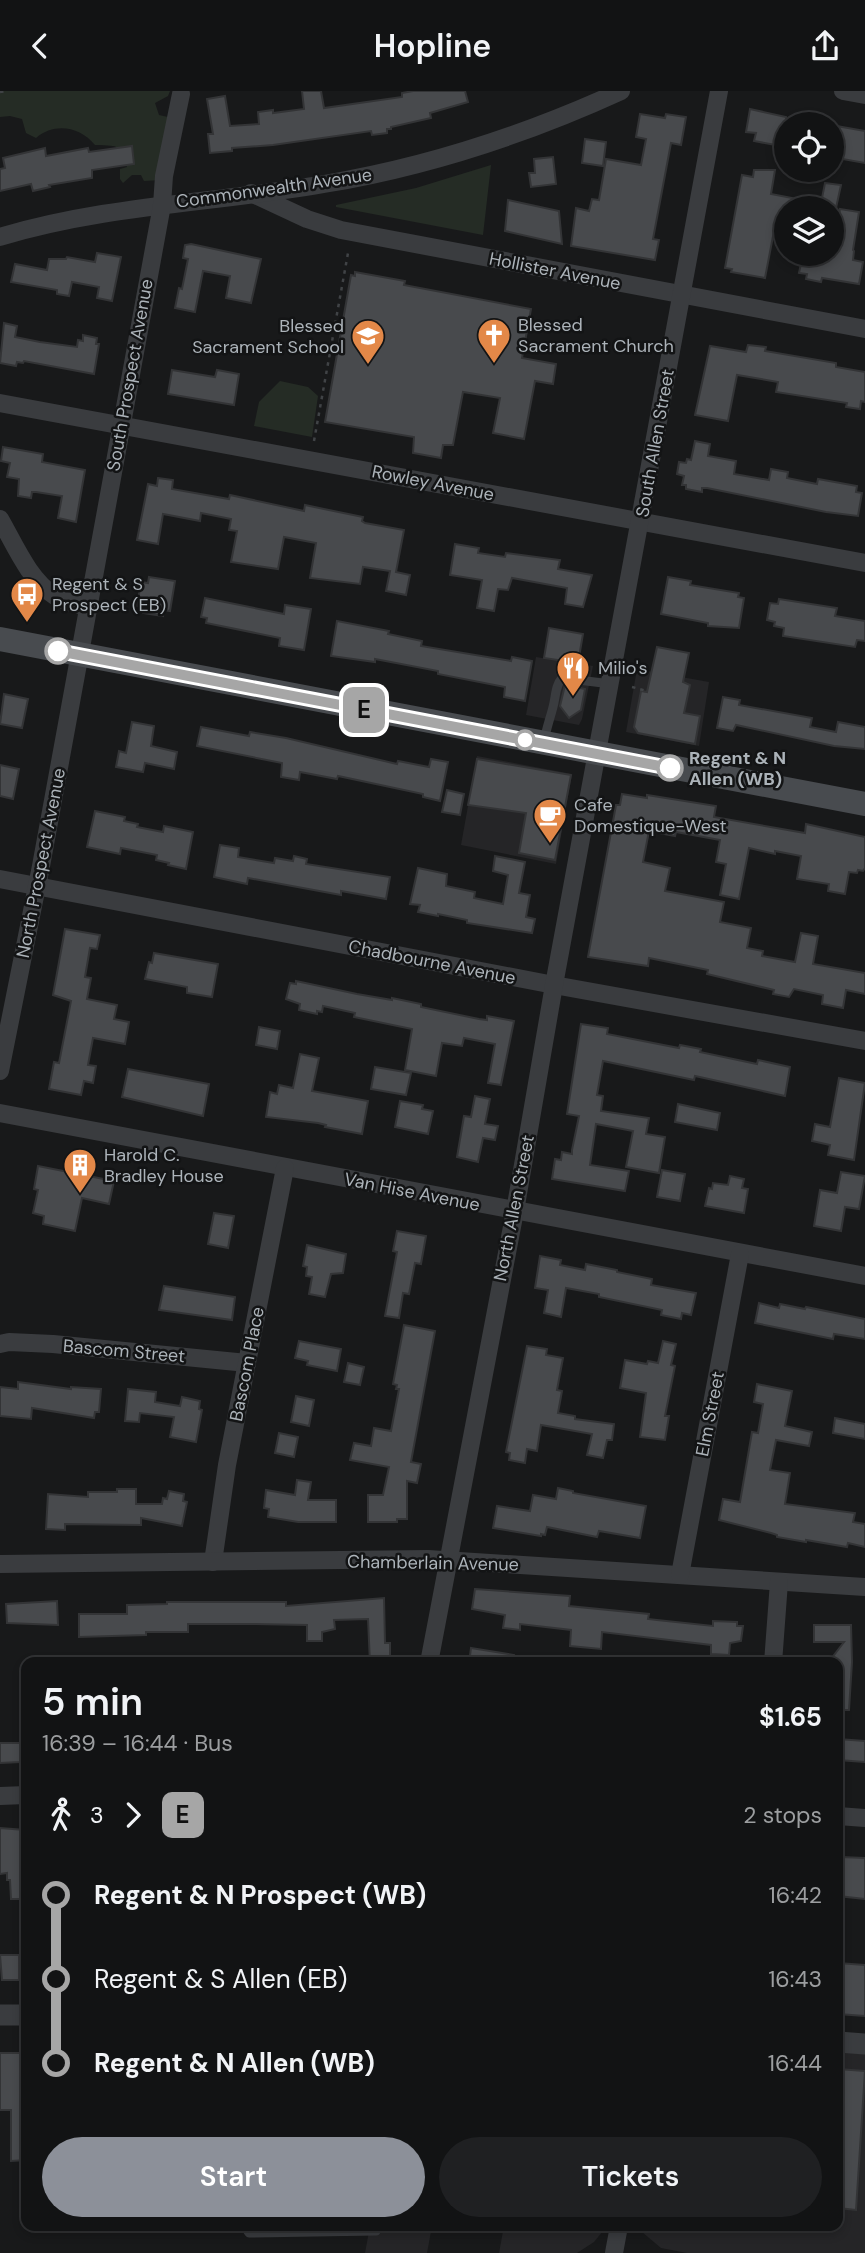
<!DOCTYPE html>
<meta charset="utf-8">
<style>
:root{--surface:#121314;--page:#1f2022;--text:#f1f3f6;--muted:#9c9ea0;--line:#313234;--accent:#8c9099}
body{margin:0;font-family:"DM Sans",sans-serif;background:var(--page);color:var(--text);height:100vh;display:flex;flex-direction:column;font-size:26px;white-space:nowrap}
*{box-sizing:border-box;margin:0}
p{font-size:23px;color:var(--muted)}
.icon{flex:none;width:38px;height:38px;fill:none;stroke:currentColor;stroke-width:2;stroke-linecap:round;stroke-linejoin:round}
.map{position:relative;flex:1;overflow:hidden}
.details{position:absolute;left:21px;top:1566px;width:822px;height:574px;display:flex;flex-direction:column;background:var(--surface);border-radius:14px;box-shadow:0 4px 10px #0003,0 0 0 2px var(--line)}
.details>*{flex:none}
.badge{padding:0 14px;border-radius:10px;font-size:24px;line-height:46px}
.buttons{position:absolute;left:774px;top:21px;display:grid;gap:14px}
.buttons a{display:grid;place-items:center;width:70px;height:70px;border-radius:50%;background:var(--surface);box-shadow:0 4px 10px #0003,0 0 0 2px var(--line);font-size:35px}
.map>.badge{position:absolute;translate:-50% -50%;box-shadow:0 0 0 4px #fff}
.legs{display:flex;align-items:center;gap:10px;height:77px;padding:0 21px;font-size:23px}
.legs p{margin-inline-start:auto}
.summary{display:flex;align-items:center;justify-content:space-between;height:119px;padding:0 21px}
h1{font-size:38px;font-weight:600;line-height:52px}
.button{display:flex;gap:14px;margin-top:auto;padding:14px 21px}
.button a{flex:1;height:80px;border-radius:42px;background:var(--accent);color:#fff;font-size:28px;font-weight:600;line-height:80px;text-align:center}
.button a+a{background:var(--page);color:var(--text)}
ul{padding:0 21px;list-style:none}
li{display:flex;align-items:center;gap:24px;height:84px;font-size:26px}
li i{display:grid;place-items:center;width:10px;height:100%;margin:0 9px;background:currentColor}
li i::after{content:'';width:18px;height:18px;margin:-9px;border:5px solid;border-radius:50%;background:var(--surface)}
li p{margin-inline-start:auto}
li:first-child i{background:linear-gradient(#0000 50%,currentColor 0)}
li:last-child i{background:linear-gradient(currentColor 50%,#0000 0)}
header{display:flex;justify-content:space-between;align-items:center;height:91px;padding:0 21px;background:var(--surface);font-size:32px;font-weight:600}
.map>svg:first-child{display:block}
</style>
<header><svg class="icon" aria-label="back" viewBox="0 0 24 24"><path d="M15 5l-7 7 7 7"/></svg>Hopline<svg class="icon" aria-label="share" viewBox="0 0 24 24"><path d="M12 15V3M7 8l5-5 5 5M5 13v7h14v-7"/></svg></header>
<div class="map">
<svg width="865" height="2162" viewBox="0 0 865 2162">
<rect width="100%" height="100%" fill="#18191a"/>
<g fill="#252527">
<polygon points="536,566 593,575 582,628 579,634 526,624"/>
<polygon points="637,578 709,591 699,655 626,641"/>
<polygon points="477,665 572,683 556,773 461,754"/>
<polygon points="838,1951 865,1953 865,2162 687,2162 661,2157 642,2141 637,2135 838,2135"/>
<polygon points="370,2135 432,2135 427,2162 365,2162"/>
<polygon points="504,2135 607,2135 594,2151 577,2162 499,2162"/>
</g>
<g fill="#252c25">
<path d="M0 0H170L168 5 155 12 159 24 168 26 161 89 144 90 141 84H132L123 92 120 88V78L127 76C116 53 123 55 95 54 80 36 55 31 36 47L26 42 22 28 10 25 0 26Z"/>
<polygon points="491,74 483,144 336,116 336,114 416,97"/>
<polygon points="280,290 308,296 318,305 312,346 254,335 259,311"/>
</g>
<g fill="#484a4d" stroke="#333436" stroke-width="2">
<polygon points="302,0 321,0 324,17 402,6 402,2 413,0 465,0 468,11 430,22 431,27 391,36 391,38 387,38 387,42 372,44 371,40 273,54 232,57 232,60 210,62 208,43 213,43 207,8 225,5 230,35 259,33 258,21 273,19 273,22 304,18"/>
<polygon points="750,18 786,26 786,56 754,50 756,42 746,41"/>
<polygon points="640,23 665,27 666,23 686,26 681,54 671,52 653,148 659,149 655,169 571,155 576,117 589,120 592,108 599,109 606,68 641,74 646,48 636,46"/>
<polygon points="831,34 865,40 865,72 831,66"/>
<polygon points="585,48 606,51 603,75 582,72"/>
<polygon points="132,55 134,73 92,79 92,87 49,94 50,96 33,100 31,93 0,100 0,78 5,77 3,67 45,57 46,65 88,57 89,61"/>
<polygon points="553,66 556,93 531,96 529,82 535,82 534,68"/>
<polygon points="754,79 775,79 771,103 813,111 812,117 786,117 786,142 774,140 765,187 731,181 732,178 725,177 742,84 753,86"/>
<polygon points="825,92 841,94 836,117 820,117"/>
<polygon points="508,109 559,120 562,153 505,140"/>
<polygon points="840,118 859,121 853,159 854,160 853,169 863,171 859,193 822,187 821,191 806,188 807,183 799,182 803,163 833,163"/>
<polygon points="191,153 261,168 251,212 226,207 230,185 203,180 195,221 175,217 179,197 182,198 188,168 183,167 185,154"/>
<polygon points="97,162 121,166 112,210 97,207 99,196 72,191 69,205 57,203 57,199 11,191 15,173 47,179 49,168 66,168 67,166 95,171"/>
<polygon points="355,181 405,190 404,194 531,218 522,267 556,273 553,293 535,290 524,348 493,342 500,307 463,301 453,354 443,354 441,367 413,362 414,346 325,331 351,184 355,185"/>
<polygon points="4,232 17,235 15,246 40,251 77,256 78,249 83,250 83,244 97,247 96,253 99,253 94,283 24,270 23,272 17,271 16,275 0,272"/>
<polygon points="748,254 766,256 765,260 836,272 836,276 865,281 865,311 861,310 860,318 846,316 847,312 776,301 778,291 737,284 728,330 695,324 710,255 746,261"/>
<polygon points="172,279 215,286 217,279 239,283 234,314 168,303"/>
<polygon points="695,350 710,353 708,365 736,370 734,383 769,389 771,378 788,381 787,387 817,393 818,388 857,395 856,401 862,402 858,425 826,421 707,397 702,397 702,401 686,398 686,394 682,394 684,385 677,383 679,371 686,372 687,368 691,369"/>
<polygon points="3,356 43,363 42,371 85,379 76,431 58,427 62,405 36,401 32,401 31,407 18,405 19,388 7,386 10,372 1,370"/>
<polygon points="158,387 173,389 172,398 229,408 230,404 304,420 305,414 324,418 363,426 362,430 365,432 404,439 396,481 410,484 406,504 386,500 390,480 363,476 360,493 310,487 316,452 284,446 278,478 231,471 237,440 229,439 231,428 201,422 200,430 163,423 158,453 137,449 148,393 157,395"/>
<polygon points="455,453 479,457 478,462 505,466 506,462 560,469 558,478 592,484 583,516 565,513 567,497 512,487 508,499 498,498 494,520 477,517 482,489 450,484"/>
<polygon points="149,486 175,490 170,520 164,519 163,525 143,522 144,516 137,515 141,491 148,492"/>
<polygon points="668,486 691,490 690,494 739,502 738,506 744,507 739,537 708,535 708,532 661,523"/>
<polygon points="205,507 284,523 285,514 311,518 304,559 279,555 280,547 206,532 207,527 201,526"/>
<polygon points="779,508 837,517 835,525 865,530 865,550 857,549 855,556 783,545 784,537 774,535 775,531 767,529 770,512 778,513"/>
<polygon points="337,530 389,540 388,543 422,550 421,555 511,570 512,566 532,570 525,610 504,606 505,596 438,583 438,580 375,568 375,571 331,565"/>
<polygon points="549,537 583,543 578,572 544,567"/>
<polygon points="657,556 689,562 683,591 690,594 684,622 700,625 695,653 638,642 634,636 641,600 647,601"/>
<polygon points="565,594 585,598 581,619 569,627 560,615"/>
<polygon points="4,603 28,608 22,637 0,633"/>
<polygon points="723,606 740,609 739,614 812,627 810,636 836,641 838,631 865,636 865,658 834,655 736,634 733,640 717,637"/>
<polygon points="132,631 154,635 151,655 177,661 174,678 145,672 143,681 116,676 119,660 126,662"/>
<polygon points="201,636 249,645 250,641 286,647 397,673 398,670 429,676 431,668 448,671 440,710 423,706 423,703 338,685 337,688 300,681 299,689 281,686 282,672 197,655"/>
<polygon points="477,668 571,684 555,769 519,762 526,722 468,714"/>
<polygon points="0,674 19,678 13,708 0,705"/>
<polygon points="447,699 464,703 460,724 442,721"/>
<polygon points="622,703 647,707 647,704 716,715 714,726 805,742 806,733 865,746 865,777 863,780 858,779 857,782 849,781 845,803 828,800 829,793 797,788 801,765 775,760 775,763 749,757 739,808 720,804 726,773 716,771 720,749 676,741 675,745 649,740 643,771 670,777 665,800 724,811 720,831 751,837 747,857 763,860 762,865 795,871 801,842 818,845 813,873 865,882 865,903 846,899 843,917 822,913 823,904 794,898 789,906 773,903 774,899 707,883 708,879 649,867 648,875 588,866 616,714 620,714"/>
<polygon points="95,720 125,726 124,730 138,733 137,736 163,741 164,735 193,741 186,778 168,774 169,772 156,769 157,764 121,757 120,763 87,756"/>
<polygon points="220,754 239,757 238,766 274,772 275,767 293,770 294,765 307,768 306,773 390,786 386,808 341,800 341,804 248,787 247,793 214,786"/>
<polygon points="495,765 525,771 519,802 530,804 526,826 535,828 532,842 467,832 467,829 438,823 438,825 418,821 420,814 410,813 418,777 447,783 446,795 475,801 474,807 503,813 508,784 493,780"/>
<polygon points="65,838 100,844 97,858 90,857 85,886 91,887 87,908 117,914 114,928 129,931 125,953 93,947 88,974 96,975 93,992 84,990 81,1004 49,998 54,971 59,972 71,910 53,904"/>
<polygon points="154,862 218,873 212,906 187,902 187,896 145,888 149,871 152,872"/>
<polygon points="296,890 357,903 392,909 392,907 421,913 421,916 479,928 487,929 487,925 514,930 501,994 488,992 495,953 464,947 462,955 442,952 436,985 405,979 412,938 354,926 355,922 323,915 322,921 317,920 317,923 299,919 300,913 286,908 290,892 296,893"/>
<polygon points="581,933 608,937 607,943 679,957 680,954 701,958 700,961 757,973 758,969 790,976 785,1005 695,985 694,989 603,970 597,1004 603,1005 601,1020 649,1027 646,1043 665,1046 659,1082 626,1076 633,1040 596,1033 590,1074 629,1080 625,1100 552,1088 555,1068 561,1069 562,1061 572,1063 572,1059 579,1025 567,1023"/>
<polygon points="259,936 280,940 277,958 256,954"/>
<polygon points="300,963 319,967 312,1000 368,1010 362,1043 325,1036 326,1034 318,1032 266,1026 270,1001 277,1003 279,994 293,997"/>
<polygon points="375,976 411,982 406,1004 371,998"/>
<polygon points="128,978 209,993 203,1025 122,1006"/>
<polygon points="839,987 865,992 854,1069 828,1064 830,1054 812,1050 815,1033 830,1036"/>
<polygon points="475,1005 490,1008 485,1033 498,1035 495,1049 483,1047 478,1071 457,1066 464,1025 471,1026"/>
<polygon points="400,1010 423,1014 422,1018 433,1020 428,1043 395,1036"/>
<polygon points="678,1013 720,1022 717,1039 675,1031"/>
<polygon points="38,1075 114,1090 109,1113 82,1107 75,1140 43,1133 44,1125 33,1122 38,1099 34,1098"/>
<polygon points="662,1079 685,1083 680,1110 657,1106"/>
<polygon points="841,1081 865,1085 859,1118 845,1116 841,1140 814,1135 820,1099 837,1102"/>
<polygon points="730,1085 744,1088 742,1097 748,1098 744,1122 705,1115 709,1097 712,1098 713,1092 728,1094"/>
<polygon points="214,1122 234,1125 228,1157 208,1153"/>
<polygon points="397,1140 426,1145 421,1173 415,1172 409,1203 403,1202 399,1227 385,1225 397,1161 393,1160"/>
<polygon points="307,1154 346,1163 343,1182 331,1183 325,1206 309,1203 312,1186 306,1185 307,1176 303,1175"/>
<polygon points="540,1165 561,1169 560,1174 585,1179 586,1173 617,1179 617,1181 652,1188 651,1194 696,1202 691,1224 682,1222 681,1228 661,1224 662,1219 599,1206 599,1203 566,1197 561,1226 544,1222 548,1199 535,1197"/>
<polygon points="164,1195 235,1206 232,1229 159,1219"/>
<polygon points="759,1212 779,1217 780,1213 805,1218 806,1216 865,1228 865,1248 834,1243 833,1248 755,1232"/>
<polygon points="404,1234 435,1240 411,1371 421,1373 417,1392 407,1390 407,1428 397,1428 397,1431 368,1431 368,1404 383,1404 389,1376 350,1369 354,1352 371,1355 374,1337 391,1340 399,1298 396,1298 397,1294 393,1293"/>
<polygon points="299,1250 341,1258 337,1280 307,1274 308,1270 295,1267"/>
<polygon points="663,1250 676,1253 671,1274 675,1275 665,1325 669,1325 665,1349 640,1346 646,1302 620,1297 625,1269 647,1273 648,1270 658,1272"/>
<polygon points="527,1255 547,1258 546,1264 563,1267 557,1299 562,1300 558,1322 575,1325 575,1328 614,1333 612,1349 607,1349 603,1367 587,1364 592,1343 541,1334 537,1360 527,1358 525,1372 509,1369 510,1362 506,1361"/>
<polygon points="348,1272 364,1276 360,1294 344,1291"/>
<polygon points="18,1291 71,1298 71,1296 101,1298 99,1321 95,1321 94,1327 32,1317 31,1328 0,1325 0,1296 18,1298"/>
<polygon points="757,1293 792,1300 785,1335 812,1341 809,1355 776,1349 770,1379 790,1382 785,1413 855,1422 853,1431 865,1433 865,1456 848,1452 847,1456 806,1449 806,1451 777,1446 777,1444 771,1442 719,1429 723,1408 740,1411 752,1341 758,1342 763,1313 754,1311"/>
<polygon points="128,1298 156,1301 155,1311 180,1315 182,1306 200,1310 199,1318 202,1319 196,1351 170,1346 174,1326 140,1322 139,1331 125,1330"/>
<polygon points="296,1305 314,1309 309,1335 291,1331"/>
<polygon points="835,1327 865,1333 865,1348 833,1342"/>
<polygon points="279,1342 298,1346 294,1366 275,1362"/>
<polygon points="297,1389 311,1391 308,1409 336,1409 336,1431 298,1431 268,1426 269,1418 264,1417 266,1399 295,1404"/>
<polygon points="558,1397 573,1400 573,1402 646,1415 640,1447 599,1440 597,1446 547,1436 545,1444 541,1443 541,1445 493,1437 497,1415 530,1420 533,1404 556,1408"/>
<polygon points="117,1398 136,1398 136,1413 162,1413 163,1407 167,1408 169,1400 184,1403 183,1410 187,1411 182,1435 141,1427 141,1434 65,1433 65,1439 46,1438 48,1403 88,1406 88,1401 117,1401"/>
<polygon points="475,1498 570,1505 569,1515 649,1523 648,1528 657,1529 713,1535 713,1530 737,1531 737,1535 743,1535 741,1550 730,1552 729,1564 711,1563 711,1554 602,1541 601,1558 570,1555 571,1539 520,1533 520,1539 503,1537 505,1524 472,1518"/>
<polygon points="384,1507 385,1552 390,1552 390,1572 370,1572 368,1528 334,1529 335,1538 322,1541 322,1550 307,1550 307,1534 250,1533 188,1533 188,1541 146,1541 146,1544 79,1546 79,1523 127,1523 127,1514 167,1513 167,1511 286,1511 286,1515"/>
<polygon points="57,1510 58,1534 7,1532 6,1513"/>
<polygon points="814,1534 851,1534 852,1571 849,1619 838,1619 838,1572 828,1572 844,1551 814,1551"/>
<polygon points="471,1557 514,1564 513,1572 469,1572"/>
<polygon points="838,1648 865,1650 865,1671 838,1669"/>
<polygon points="0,1652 26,1652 26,1667 20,1668 20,1671 0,1672"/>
<polygon points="0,1737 25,1739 26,1808 11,1808 10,1789 7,1789 7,1782 0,1783"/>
<polygon points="841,1766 865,1767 865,1808 838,1805"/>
<polygon points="0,1864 19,1864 19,1889 2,1889"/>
<polygon points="838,1872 865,1874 865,1925 838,1923"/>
<polygon points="0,1962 26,1962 26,2069 11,2070 11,2019 0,2019"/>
<polygon points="838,1978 865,1980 856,2119 838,2117"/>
</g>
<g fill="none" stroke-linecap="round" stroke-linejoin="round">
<g stroke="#404346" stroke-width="2.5" stroke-dasharray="3.5 5" stroke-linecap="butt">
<polyline points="0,1 7,0"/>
<polyline points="314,350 348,162"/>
<polyline points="632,596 647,600"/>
</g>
<g stroke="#3a3c3f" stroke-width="9">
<path d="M544 651C546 638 550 628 553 616 556 605 555 595 562 587L611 593"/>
<polyline points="244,2135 249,2142 376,2140 377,2135"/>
</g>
<g stroke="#3a3c3f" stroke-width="18">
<polyline points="843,0 865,4"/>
<polyline points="251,102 307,128 341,139 865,238"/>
<path d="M0 146C106 114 216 112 324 93 426 76 527 43 621 0"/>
<polyline points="0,312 865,472"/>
<path d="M0 428C15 454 29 489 55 505 65 511 77 513 87 516"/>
<polyline points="0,788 554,894 865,950"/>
<polyline points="0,980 41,775 162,114 164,85 181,3"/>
<polyline points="0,1022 865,1185"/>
<polyline points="0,1253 9,1251 53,1253 247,1272"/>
<polyline points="213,1471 227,1374 285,1077"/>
<polyline points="0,1473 428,1468 865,1496"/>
<polyline points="680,1484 740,1163"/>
<polyline points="429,1572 515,1120 554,894 719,0"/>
<polyline points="773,1572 779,1491"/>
<polyline points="0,1705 26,1704"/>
<polyline points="838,1725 865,1727"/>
<polyline points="614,2162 619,2135"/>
</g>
<g stroke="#3a3c3f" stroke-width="21">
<polyline points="0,1924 26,1924"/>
<polyline points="838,1951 865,1953"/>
</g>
<polyline stroke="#484b4f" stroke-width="24" points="0,548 865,713"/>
</g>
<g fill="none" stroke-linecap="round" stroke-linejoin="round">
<defs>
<polyline id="line-1" points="58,560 670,677"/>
</defs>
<use href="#line-1" stroke="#fff" stroke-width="16"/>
<use href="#line-1" stroke="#a6a6a6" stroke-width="10"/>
</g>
<defs>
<symbol id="church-pin" viewBox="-11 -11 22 30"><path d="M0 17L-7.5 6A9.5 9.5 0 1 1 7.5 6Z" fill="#e38848" stroke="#131415"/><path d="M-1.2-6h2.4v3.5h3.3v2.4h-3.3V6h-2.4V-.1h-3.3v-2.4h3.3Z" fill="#fff"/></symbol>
<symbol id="school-pin" viewBox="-11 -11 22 30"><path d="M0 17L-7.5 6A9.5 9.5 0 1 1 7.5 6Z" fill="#e38848" stroke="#131415"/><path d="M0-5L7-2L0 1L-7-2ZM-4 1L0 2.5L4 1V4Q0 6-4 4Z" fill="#fff"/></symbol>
<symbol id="bus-pin" viewBox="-11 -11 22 30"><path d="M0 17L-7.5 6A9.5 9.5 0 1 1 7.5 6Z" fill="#e38848" stroke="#131415"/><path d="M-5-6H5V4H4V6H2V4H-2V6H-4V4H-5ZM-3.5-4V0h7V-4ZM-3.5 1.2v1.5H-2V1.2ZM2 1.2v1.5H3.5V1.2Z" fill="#fff"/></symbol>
<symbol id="restaurant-pin" viewBox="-11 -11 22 30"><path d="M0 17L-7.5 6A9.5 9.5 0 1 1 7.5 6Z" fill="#e38848" stroke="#131415"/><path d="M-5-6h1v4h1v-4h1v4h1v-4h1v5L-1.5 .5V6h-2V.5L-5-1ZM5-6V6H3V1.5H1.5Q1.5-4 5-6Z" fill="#fff"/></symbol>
<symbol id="cafe-pin" viewBox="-11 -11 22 30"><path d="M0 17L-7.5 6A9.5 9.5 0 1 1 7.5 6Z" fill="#e38848" stroke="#131415"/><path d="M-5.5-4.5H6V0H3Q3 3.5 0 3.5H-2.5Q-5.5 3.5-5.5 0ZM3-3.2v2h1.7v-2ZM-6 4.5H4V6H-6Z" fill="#fff"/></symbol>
<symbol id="building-pin" viewBox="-11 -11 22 30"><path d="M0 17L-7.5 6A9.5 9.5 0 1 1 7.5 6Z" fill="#e38848" stroke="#131415"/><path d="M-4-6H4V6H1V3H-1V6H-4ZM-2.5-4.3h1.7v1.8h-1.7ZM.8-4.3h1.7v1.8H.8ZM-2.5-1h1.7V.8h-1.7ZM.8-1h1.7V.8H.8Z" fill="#fff"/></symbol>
</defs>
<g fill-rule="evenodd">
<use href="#church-pin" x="475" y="225" width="38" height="52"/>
<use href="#school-pin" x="349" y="226" width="38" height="52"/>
<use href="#bus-pin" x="8" y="484" width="38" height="52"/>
<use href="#restaurant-pin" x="554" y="558" width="38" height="52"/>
<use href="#cafe-pin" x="531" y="705" width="38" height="52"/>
<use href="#building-pin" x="61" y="1055" width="38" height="52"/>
</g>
<g fill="#fff" stroke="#a6a6a6" stroke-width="3.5">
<circle cx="58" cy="560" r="12"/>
<circle cx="525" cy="649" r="9"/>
<circle cx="670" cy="677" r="12"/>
</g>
<g text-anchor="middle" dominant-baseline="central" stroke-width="5" stroke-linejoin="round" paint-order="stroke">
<g font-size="18" fill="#acb3b9" stroke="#131415">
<text transform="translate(274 97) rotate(-8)">Commonwealth Avenue</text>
<text transform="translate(555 180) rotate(11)">Hollister Avenue</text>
<text transform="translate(130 284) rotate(-80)">South Prospect Avenue</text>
<text transform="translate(655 352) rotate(-80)">South Allen Street</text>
<text transform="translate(433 392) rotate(11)">Rowley Avenue</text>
<text transform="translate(41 772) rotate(-79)">North Prospect Avenue</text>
<text transform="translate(432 871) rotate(11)">Chadbourne Avenue</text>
<text transform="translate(412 1101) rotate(11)">Van Hise Avenue</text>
<text transform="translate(514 1117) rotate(-79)">North Allen Street</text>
<text transform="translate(124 1260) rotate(5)">Bascom Street</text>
<text transform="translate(247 1273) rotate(-79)">Bascom Place</text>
<text transform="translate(710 1323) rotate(-79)">Elm Street</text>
<text transform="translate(433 1472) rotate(1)">Chamberlain Avenue</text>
</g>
<g font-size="18" fill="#acb3b9" stroke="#131415" text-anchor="start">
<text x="518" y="234">Blessed<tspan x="518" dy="21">Sacrament Church</tspan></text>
<text x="344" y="235" text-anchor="end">Blessed<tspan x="344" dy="21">Sacrament School</tspan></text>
<text x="52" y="493">Regent &amp; S<tspan x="52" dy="21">Prospect (EB)</tspan></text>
<text x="598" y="577">Milio's</text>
<text x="574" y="714">Cafe<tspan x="574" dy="21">Domestique-West</tspan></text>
<text x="104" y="1064">Harold C.<tspan x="104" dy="21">Bradley House</tspan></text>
</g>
<g font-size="18" font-weight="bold" fill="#acb3b9" stroke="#131415" text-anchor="start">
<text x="689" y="667">Regent &amp; N<tspan x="689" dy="21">Allen (WB)</tspan></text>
</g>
</g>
</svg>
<div class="buttons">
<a><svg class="icon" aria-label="locate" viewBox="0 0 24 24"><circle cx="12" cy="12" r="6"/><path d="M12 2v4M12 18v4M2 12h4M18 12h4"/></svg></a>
<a><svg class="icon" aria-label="layers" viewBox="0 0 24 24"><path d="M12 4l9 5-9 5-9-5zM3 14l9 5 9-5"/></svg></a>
</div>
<b class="badge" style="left:364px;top:619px;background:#a6a6a6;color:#111">E</b>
<section class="details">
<div class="summary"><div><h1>5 min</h1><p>16:39 – 16:44 · Bus</p></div><b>$1.65</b></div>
<div class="legs"><svg class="icon" aria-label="walk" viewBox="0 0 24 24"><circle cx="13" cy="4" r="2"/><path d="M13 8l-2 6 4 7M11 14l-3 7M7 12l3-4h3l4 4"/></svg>3<svg class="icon" aria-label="forward" viewBox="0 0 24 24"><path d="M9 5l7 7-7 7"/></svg><b class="badge" style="background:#a6a6a6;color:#111">E</b><p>2 stops</p></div>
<ul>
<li><i style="color:#a6a6a6"></i><b>Regent &amp; N Prospect (WB)</b><p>16:42</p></li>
<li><i style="color:#a6a6a6"></i><span>Regent &amp; S Allen (EB)</span><p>16:43</p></li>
<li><i style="color:#a6a6a6"></i><b>Regent &amp; N Allen (WB)</b><p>16:44</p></li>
</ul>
<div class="button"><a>Start</a><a>Tickets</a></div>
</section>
</div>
